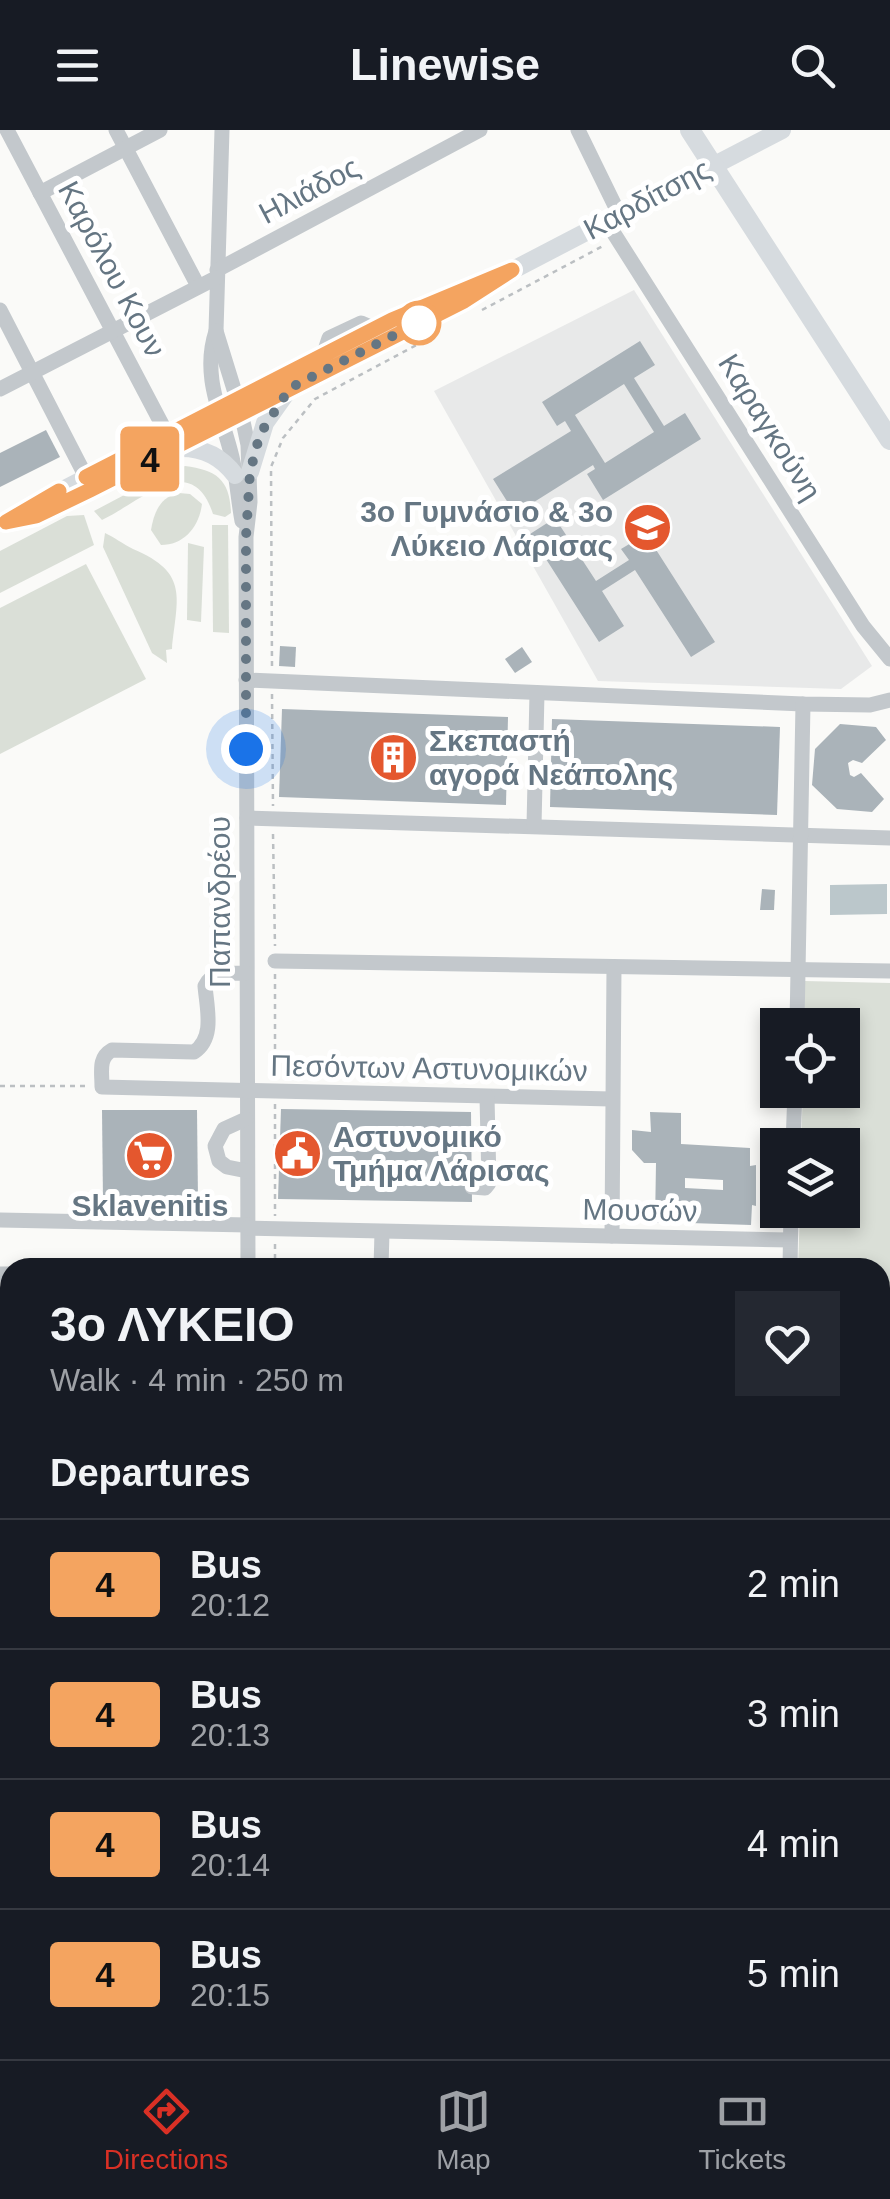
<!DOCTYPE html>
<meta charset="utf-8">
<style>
:root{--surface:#171b24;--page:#242831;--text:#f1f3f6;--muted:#9ea1a6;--line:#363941;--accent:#d93025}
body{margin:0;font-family:Helvetica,sans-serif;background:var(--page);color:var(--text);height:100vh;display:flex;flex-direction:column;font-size:38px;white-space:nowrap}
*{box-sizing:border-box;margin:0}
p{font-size:32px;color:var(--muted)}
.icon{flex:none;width:55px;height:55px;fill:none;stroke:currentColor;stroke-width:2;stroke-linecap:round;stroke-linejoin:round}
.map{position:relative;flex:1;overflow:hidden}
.sheet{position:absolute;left:0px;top:1128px;width:890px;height:802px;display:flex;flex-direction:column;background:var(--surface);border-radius:30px 30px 0 0;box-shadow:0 5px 15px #0003}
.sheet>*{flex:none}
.badge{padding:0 20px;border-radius:8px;font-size:35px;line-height:65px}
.buttons{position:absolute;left:760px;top:878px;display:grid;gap:20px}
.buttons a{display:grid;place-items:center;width:100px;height:100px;border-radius:0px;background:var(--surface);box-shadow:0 5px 15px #0003;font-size:50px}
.you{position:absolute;width:50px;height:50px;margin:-25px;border:8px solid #fff;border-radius:50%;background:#1a73e8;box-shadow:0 0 0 15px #1a73e833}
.map>.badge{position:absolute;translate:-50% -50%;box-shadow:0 0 0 5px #fff}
h2{padding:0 50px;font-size:38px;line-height:90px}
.round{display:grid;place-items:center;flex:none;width:105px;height:105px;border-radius:0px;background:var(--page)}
.head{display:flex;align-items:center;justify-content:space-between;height:170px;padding:0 50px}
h1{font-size:48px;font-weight:800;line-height:75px}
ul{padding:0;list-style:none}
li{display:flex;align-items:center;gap:30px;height:130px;padding:0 50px;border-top:2px solid var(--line)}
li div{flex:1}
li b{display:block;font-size:38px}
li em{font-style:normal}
li .badge{min-width:110px;font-weight:700;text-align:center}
header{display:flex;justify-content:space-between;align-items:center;height:130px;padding:0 50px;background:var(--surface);font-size:45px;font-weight:800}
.dock{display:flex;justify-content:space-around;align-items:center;height:140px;border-top:2px solid var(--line);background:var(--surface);font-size:28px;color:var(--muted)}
.dock a{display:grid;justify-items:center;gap:5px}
.dock .active{color:var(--accent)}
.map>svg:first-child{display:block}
</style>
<header><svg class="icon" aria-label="menu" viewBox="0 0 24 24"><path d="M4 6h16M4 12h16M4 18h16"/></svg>Linewise<svg class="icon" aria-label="search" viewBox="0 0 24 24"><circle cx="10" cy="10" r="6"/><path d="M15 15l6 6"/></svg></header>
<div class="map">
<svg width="890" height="1929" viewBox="0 0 890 1929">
<rect width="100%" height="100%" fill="#fafaf8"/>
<polygon fill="#e8e9e9" points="634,160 872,536 841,559 598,551 434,261"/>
<g fill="#dadfd7">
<path d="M185 336C217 340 230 350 231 383L225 387 213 384C192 319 142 371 102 390L94 381 162 345Z"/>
<path d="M179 363 190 364 202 374C199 397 184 415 161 415L151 400C154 382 160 367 179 363Z"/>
<polygon points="84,385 94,415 0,463 0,421 67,386"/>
<polygon points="212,395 228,395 229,503 213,502"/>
<path d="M105 403C114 407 123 414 133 419 190 443 177 468 172 519L166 520 167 533 152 523 103 417Z"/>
<polygon points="188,413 204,417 201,492 187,490"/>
<polygon points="86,434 146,549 0,624 0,478"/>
<polygon points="805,851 890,853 890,1235 880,1234 880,1138 798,1138 800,1080 842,1080 842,1015 801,1015 803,960 842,960 842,895 804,895"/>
<rect x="546" y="1920" width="86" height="9"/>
<polygon points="643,1920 773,1920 774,1929 644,1929"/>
</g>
<polygon fill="#bbc7cb" points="887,754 887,784 830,785 830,755"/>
<g fill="#aab3b9" fill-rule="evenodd">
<path d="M640 211 655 235 634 248 664 296 685 283 701 309 603 370 587 344 595 339 593 335 515 384 493 349 571 301 565 291 557 296 542 272ZM624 254 654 302 605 333 575 285Z"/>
<polygon points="46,300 60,327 0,357 0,323"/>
<polygon points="555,388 596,451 629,430 621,419 646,404 715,512 691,527 635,440 602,461 624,496 599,512 530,404"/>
<polygon points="280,516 296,517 295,537 279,536"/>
<polygon points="522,517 532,532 515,543 505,529"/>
<polygon points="282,579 508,587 506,675 279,667"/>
<polygon points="552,589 780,597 777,685 550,677"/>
<polygon points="840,594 876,597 886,610 862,633 853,630 848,633 850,645 854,647 861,643 884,669 872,682 837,679 812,655 815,619"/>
<polygon points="762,759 775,760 774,780 760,780"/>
<polygon points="281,979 471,982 472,1072 278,1069"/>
<polygon points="102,980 197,980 198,1071 103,1072"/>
<path d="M650 982 681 983V1014L750 1018V1036L756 1035V1076L752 1075 751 1095 690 1093 683 1089V1093H655L656 1033H644L632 1020V1000L651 1002ZM685 1048 723 1050V1060L685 1058Z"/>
</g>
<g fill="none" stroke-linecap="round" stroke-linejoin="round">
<g stroke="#bbbfc2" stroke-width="2.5" stroke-dasharray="5 5" stroke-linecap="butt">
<polyline points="482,180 603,116"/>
<polyline points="272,536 271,337 283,308 315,269 426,210"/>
<polyline points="272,564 273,676"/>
<polyline points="273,704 275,816"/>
<polyline points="275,844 275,946"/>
<polyline points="0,956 85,956"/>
<polyline points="275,974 275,1086"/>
<polyline points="275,1114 275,1138"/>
<polyline points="0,1482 10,1482"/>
</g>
<g stroke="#c3c8cc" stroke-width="15">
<polyline points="7,0 167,304"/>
<polyline points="116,0 198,156"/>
<path d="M222 0 216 201C201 246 222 285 232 327 237 348 238 370 242 391"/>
<polyline points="578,0 619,84"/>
<polyline points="40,63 160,0"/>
<polyline points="606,91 863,496 890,529"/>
<polyline points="217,140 480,0"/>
<polyline points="0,180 86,347"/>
<polyline points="216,201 241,282 248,315 250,372 246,407 248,1138"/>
<polyline points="323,226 329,208 361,193 368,196"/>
<polyline points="0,259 216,148"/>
<polyline points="246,550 803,574 870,575 890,570"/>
<polyline points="247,688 890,708"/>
<polyline points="534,696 537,563"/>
<polyline points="275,831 890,841"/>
<path d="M246 843C229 844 213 840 205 856 207 879 215 908 194 922L112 920C98 928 102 941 102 957L611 969"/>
<polyline points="797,895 803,574"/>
<polyline points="246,989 224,999 215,1016 219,1031 227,1037 247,1041"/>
<polyline points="793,1015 795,960"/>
<polyline points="472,1057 485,1058 489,1053 487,967"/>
<polyline points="0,1090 248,1095"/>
<polyline points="248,1098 790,1110"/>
<polyline points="612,1106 614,837"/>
<polyline points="381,1138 382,1102"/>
<polyline points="790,1138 791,1080"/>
<polyline points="0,1144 10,1144"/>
<polyline points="0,1241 10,1242"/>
<polyline points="880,1243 890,1243"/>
<polyline points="0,1354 10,1354"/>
<polyline points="880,1379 890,1379"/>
<polyline points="880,1511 890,1512"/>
<polyline points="0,1625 10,1625"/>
<polyline points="880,1644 890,1644"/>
<polyline points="0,1755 10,1755"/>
<polyline points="0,1772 10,1772"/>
<polyline points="880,1783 890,1783"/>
<polyline points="880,1800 890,1800"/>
<polyline points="0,1871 10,1870"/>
<polyline points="880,1901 890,1900"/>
<polyline points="345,1920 345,1929"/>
<polyline points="435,1920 436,1929"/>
<polyline points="780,1920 781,1929"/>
<polyline points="251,1929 251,1920"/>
</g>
<g stroke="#d6dbdf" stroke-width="18">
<path d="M178 318C202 317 221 326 235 345"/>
<polyline points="250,342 265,293 287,262"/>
<polyline points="26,379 392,190 449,166"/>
<polyline points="6,392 37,386 89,360 464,171 513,140 782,0"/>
</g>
<polyline stroke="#d6dbdf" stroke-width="20" points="690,0 890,310"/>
</g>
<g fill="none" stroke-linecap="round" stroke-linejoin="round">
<defs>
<polyline id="line" points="59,361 6,392 36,386 90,360 464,171 512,140 392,190 86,347"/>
</defs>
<use href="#line" stroke="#fff" stroke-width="22"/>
<use href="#line" stroke="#f4a460" stroke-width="15"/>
<polyline stroke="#657683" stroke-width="10" stroke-dasharray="0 18" points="246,619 246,407 250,342 260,304 290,258 432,186 419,193"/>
</g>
<defs>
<symbol id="school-disc" viewBox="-11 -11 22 22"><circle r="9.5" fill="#e4572e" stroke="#fff"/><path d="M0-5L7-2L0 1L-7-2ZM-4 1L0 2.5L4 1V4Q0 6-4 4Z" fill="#fff"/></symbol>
<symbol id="building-disc" viewBox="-11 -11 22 22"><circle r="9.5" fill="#e4572e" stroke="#fff"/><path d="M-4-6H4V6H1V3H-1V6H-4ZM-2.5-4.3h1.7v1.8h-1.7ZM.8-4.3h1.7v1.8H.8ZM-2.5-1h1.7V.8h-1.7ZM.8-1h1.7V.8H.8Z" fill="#fff"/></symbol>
<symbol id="civic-disc" viewBox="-11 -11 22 22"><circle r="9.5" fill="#e4572e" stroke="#fff"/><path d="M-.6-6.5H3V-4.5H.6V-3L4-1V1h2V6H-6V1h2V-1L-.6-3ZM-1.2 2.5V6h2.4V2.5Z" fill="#fff"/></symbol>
<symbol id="supermarket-disc" viewBox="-11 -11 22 22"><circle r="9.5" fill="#e4572e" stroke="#fff"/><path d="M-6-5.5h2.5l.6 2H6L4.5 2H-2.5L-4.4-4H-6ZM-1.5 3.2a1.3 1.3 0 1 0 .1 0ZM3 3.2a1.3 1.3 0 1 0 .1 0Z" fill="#fff"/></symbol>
</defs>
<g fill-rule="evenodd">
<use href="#school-disc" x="620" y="370" width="55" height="55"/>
<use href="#building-disc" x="366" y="600" width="55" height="55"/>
<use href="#civic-disc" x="270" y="996" width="55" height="55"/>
<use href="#supermarket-disc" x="122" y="998" width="55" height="55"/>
</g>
<circle fill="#fff" stroke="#f4a460" stroke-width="5" cx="419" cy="193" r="20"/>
<g text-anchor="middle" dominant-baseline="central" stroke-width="10" stroke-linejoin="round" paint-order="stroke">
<g font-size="30" fill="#657683" stroke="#fff">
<text transform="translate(309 60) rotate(-28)">Ηλιάδος</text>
<text transform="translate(647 69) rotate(-28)">Καρδίτσης</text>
<text transform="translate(112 139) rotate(62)">Καρόλου Κουν</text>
<text transform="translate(770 297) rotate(58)">Καραγκούνη</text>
<text transform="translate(219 772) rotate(-90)">Παπανδρέου</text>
<text transform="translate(429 938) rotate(1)">Πεσόντων Αστυνομικών</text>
<text transform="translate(640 1080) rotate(1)">Μουσών</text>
</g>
<g font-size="30" font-weight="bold" fill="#657683" stroke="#fff" text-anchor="start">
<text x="613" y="381" text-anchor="end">3ο Γυμνάσιο &amp; 3ο<tspan x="613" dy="34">Λύκειο Λάρισας</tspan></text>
<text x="429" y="610">Σκεπαστή<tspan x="429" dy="34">αγορά Νεάπολης</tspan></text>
<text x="333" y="1006">Αστυνομικό<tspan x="333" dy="34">Τμήμα Λάρισας</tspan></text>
<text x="150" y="1075" text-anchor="middle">Sklavenitis</text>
</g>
</g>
</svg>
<div class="buttons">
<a><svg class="icon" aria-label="locate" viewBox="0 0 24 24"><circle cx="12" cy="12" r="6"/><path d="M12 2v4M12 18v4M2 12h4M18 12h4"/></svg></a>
<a><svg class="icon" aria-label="layers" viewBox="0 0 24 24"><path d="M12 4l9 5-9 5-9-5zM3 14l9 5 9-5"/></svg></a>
</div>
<div class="you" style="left:246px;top:619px"></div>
<b class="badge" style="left:150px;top:329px;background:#f4a460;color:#111">4</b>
<section class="sheet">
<div class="head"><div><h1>3ο ΛΥΚΕΙΟ</h1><p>Walk · 4 min · 250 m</p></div><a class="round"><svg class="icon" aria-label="heart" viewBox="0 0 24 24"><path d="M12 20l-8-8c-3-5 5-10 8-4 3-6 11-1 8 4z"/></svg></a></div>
<h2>Departures</h2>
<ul>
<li><span class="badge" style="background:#f4a460;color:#111">4</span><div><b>Bus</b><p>20:12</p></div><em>2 min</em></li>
<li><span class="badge" style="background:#f4a460;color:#111">4</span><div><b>Bus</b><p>20:13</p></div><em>3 min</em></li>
<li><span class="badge" style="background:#f4a460;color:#111">4</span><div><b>Bus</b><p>20:14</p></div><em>4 min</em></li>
<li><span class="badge" style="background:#f4a460;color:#111">4</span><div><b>Bus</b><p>20:15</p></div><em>5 min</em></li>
</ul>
</section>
</div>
<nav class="dock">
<a class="active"><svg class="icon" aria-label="directions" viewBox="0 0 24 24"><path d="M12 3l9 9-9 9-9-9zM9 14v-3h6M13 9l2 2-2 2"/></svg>Directions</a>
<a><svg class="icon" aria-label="map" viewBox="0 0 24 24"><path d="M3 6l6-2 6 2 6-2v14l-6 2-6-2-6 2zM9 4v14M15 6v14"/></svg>Map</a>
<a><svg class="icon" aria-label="tickets" viewBox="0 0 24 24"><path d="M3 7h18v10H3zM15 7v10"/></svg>Tickets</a>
</nav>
